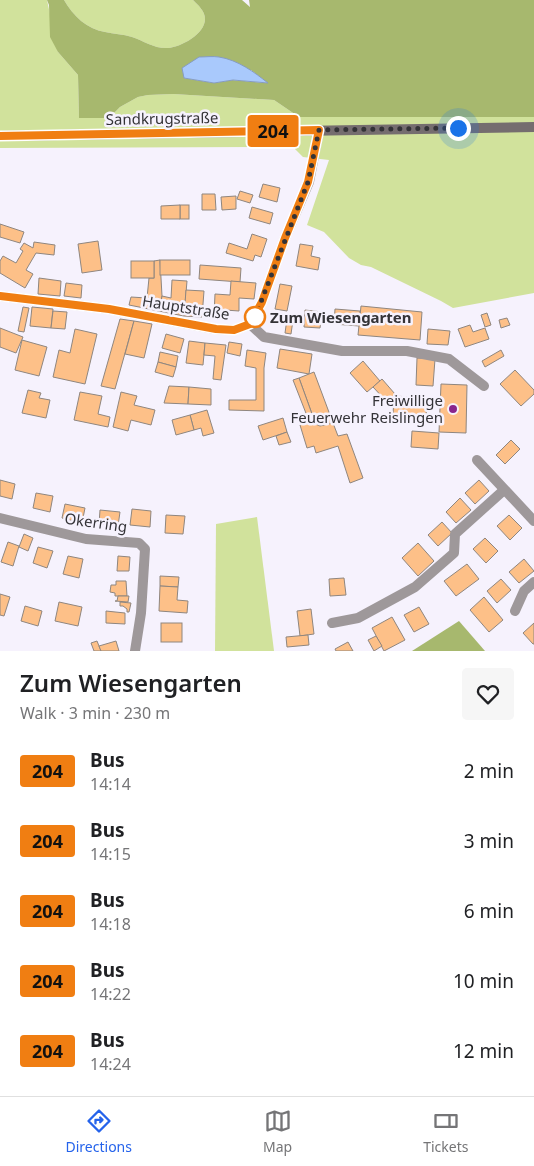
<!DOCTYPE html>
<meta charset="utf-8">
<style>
:root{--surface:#fff;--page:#f6f6f6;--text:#202124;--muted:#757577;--line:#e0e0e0;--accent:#2563eb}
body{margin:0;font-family:"Noto Sans",sans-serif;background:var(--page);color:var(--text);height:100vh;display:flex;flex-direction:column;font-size:19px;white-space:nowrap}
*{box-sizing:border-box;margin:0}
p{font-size:16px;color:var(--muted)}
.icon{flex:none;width:28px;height:28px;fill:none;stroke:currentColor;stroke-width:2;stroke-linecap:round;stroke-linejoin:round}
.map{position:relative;height:651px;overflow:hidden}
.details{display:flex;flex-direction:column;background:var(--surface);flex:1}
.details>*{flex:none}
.badge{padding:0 10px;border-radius:4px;font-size:18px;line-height:32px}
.you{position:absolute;width:25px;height:25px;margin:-12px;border:4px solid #fff;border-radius:50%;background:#1a73e8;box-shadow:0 0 0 8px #1a73e833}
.map>.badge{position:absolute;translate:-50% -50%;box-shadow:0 0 0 2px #fff}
.round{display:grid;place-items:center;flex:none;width:52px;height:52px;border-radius:5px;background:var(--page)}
.head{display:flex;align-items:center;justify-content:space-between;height:85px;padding:0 20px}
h1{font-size:24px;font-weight:600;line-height:38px}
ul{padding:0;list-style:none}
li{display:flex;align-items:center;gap:15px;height:70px;padding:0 20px}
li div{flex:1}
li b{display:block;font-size:19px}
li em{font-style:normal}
li .badge{min-width:55px;font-weight:700;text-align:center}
.menu{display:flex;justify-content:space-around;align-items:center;height:70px;border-top:1px solid var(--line);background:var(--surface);font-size:14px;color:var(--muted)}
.menu a{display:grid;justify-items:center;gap:2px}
.menu .active{color:var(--accent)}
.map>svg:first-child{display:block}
</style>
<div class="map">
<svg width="534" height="651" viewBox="0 0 534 651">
<rect width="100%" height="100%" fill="#f6f2fd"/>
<g fill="#d1e29c">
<polygon points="0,0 47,0 58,52 78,75 79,118 109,118 120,107 138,97 148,95 173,94 274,100 299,117 534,117 534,293 453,308 441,301 371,267 361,265 349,258 324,232 307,225 329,160 303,157 294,148 286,147 0,148"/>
<path d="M64 0H193C198 5 205 11 205 19 205 34 181 47 168 48 155 49 144 41 132 37 123 34 114 34 105 32 87 29 73 16 64 0Z"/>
<polygon points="257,517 274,651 215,651 216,524"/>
</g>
<g fill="#a7b86e" fill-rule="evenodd">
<path d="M47 0H64C73 16 87 29 105 32 114 34 123 34 132 37 144 41 155 49 168 48 181 47 205 34 205 19 205 11 198 5 193 0H242L250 7 249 0H534V117H299L274 100 173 94 148 95 138 97 120 107 109 118H79L78 75 58 52 50 37 49 5ZM251 70 267 83 232 80 214 83 184 78Z"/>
<polygon points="459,621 485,651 412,651"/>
</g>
<path fill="#a9c9fc" stroke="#869cc1" d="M199 57C205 57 213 56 219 57 238 60 254 72 268 83L233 80 214 83 184 78 182 68Z"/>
<g fill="#fdc088" stroke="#8f867f">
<polygon points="263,184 280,188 277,202 259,197"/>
<polygon points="240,191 253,195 250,203 237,199"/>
<polygon points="202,194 215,194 216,210 202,210"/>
<polygon points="236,196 236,209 222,210 221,197"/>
<rect x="180" y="205" width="9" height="14"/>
<polygon points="180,205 180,219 161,219 161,206"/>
<polygon points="252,207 273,213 270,224 249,218"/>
<polygon points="0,224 24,232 20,243 0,237"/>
<polygon points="252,234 267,239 261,257 255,255 253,261 226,253 229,243 247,249"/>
<polygon points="98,241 102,270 82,273 78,244"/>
<polygon points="34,242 55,245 54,255 36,253 26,270 33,274 25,288 0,273 0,261 3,256 16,263 23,251 20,249 24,243 33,248"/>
<polygon points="300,244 313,246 311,256 320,258 318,270 296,266"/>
<polygon points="160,260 162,296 159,311 129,305 131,297 147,298 149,278 154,278 154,261"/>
<rect x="160" y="260" width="30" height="15"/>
<rect x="131" y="261" width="23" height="17"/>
<polygon points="200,265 241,268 240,282 199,279"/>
<polygon points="39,278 61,281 60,296 38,294"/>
<polygon points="172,280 187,281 184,316 159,311 162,296 171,298"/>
<polygon points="231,281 256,283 254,299 239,298 239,311 225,310 225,316 214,315 215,294 230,295"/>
<polygon points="66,283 82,285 81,298 64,296"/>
<polygon points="280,284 292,286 287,311 275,309"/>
<polygon points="186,290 204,291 202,317 184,316"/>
<polygon points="361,306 422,312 420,340 358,335"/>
<polygon points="23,307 29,308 24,332 18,331"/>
<polygon points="32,307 53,309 51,328 30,326"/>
<polygon points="335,309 360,311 359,326 334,324"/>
<polygon points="305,310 322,312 320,328 304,327"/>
<polygon points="53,311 67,312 65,329 51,328"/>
<polygon points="487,313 491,325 485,327 481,315"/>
<polygon points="507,318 510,325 501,328 499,320"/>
<polygon points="120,319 134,321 115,389 101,386"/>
<polygon points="287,319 293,320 291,334 285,333"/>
<polygon points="134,321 152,324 144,358 125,354"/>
<polygon points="470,325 473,332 485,328 489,339 465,347 458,329"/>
<polygon points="0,328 23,337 16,353 0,347"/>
<polygon points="75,329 97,334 85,384 53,377 59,350 70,353"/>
<polygon points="428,329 450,331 448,345 427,344"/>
<polygon points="166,334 184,339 180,353 162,348"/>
<polygon points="22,340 47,347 39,376 15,370"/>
<polygon points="189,341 205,343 203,365 186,363"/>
<polygon points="229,342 242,344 240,356 227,353"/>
<polygon points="205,343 226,345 221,380 213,379 215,356 204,355"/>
<polygon points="280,349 312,354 309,374 277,368"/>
<polygon points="247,350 266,353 264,368 264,411 229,410 229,400 256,400 256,368 245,366"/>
<polygon points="501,350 504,356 485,367 482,361"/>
<polygon points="160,352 178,356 176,367 158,362"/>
<polygon points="417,358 435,359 433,386 416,385"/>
<polygon points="363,361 380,381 367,392 350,373"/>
<polygon points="158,362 176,367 173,377 155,372"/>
<polygon points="515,370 534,390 534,394 521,406 500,384"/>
<polygon points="314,372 333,423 320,426 316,425 299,378"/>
<polygon points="299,378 316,425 309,421 293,380"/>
<polygon points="382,379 395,394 387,402 373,387"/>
<polygon points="441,384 467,385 466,433 439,432"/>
<polygon points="169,386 189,387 188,404 164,403"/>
<polygon points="189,387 211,389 211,405 188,404"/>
<polygon points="28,390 41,393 39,398 50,400 46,418 22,413"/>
<polygon points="80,392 102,396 98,414 110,417 108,427 74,420"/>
<polygon points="121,392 137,396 134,405 155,410 151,425 131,420 128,431 113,427"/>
<polygon points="394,396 427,398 426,417 393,415"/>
<polygon points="207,410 214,433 203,436 201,428 194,430 190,415"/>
<polygon points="190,415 194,430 176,435 172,420"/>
<polygon points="283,418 287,432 263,440 258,426"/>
<polygon points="309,421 320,426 333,423 338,436 347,434 363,478 350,483 338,446 316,453 314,446 307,448 300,425"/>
<polygon points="412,431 439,433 438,449 411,447"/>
<polygon points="287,432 291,442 279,445 276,436"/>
<polygon points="511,440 520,449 505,464 496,455"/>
<polygon points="0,480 15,484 12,499 0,496"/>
<polygon points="479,480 489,491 475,504 465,493"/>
<polygon points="36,493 53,496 50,512 33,508"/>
<polygon points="460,498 471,510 456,523 446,512"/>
<polygon points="65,504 85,508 82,523 62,518"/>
<polygon points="132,509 151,511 150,527 130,525"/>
<polygon points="100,510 120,512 118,526 99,524"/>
<polygon points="166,515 185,516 183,534 165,533"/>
<polygon points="509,515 522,528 510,540 497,526"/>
<polygon points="442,522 452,533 438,546 428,535"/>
<polygon points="24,534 33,538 28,551 19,547"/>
<polygon points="485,538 498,551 486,563 473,549"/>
<polygon points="8,542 19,546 13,566 1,562"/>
<polygon points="418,543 434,561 418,576 402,558"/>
<polygon points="38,547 53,551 47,568 33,563"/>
<polygon points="68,556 83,559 79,578 63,574"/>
<polygon points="118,556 130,557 129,571 117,571"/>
<polygon points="524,559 534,571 519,583 509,572"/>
<polygon points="467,564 479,579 456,596 444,581"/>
<polygon points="160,576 179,577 178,587 160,586"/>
<polygon points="344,578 346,595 330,596 329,579"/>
<polygon points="501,579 511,590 497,603 487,591"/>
<polygon points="116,581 126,581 127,596 115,596 115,593 110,592 111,585 116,585"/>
<polygon points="160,586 178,587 177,600 188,601 187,613 159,611"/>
<polygon points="0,594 10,597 4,616 0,615"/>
<polygon points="118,596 129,596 128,602 115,601 117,601"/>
<polygon points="484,597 503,620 489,632 470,610"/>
<polygon points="59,602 82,607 78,626 55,621"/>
<polygon points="120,602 131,603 129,612 127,612 127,609 123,606 120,606"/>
<polygon points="25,606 42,611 38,626 21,621"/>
<polygon points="419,607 429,624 414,632 404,615"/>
<polygon points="311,609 314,634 300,636 297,611"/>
<polygon points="106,611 125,613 125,624 106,623"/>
<polygon points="392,617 405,640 384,651 372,628"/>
<rect x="161" y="623" width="21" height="19"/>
<polygon points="534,623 534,644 533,644 523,633"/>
<polygon points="308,635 309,645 287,647 286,637"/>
<polygon points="376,636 382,646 374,651 368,640"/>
<polygon points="97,641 101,651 94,651 91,643"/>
<polygon points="116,641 119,651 101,651 99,646"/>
<polygon points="348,642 353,651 336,651 335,649"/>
</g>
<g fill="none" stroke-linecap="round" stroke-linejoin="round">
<g stroke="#9e989a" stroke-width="10">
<polyline points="0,296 109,309 215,329 234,330 250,324 262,302 285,238 309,182 319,130"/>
<polyline points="250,324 264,337 342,351 407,351 449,359 484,386"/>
<polyline points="477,460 534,521"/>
<polyline points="0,518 86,539 139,543 145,549 141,613 135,651"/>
<polyline points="515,611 524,591 534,582"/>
<polyline points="332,623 358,618 415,587 454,553 455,534 504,490"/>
</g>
<polyline stroke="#756d6f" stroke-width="10" points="0,136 534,127"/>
</g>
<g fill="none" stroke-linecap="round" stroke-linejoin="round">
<defs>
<polyline id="line" points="0,136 319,130 308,182 285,238 262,302 250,324 234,330 216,329 109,309 0,296"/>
</defs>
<use href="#line" stroke="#fff" stroke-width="11"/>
<use href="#line" stroke="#f07e12" stroke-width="8"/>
<polyline stroke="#343337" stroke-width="5" stroke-dasharray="0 9" points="255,317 308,182 319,130 458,128"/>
</g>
<circle fill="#fff" stroke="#f07e12" stroke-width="2.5" cx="255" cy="317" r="10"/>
<circle fill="#8a258c" stroke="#f6f2fd" stroke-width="2" cx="453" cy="409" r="5"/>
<g text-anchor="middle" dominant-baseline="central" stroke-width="5" stroke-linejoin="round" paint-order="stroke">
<g font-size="15" fill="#343337" stroke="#f6f2fd">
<text transform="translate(162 118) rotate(-1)">Sandkrugstraße</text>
<text transform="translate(186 307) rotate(9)">Hauptstraße</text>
<text transform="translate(96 522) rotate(8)">Okerring</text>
</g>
<g font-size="15" font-weight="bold" fill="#343337" stroke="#f6f2fd" text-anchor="start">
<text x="270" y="317">Zum Wiesengarten</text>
</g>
<g font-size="15" fill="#343337" stroke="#f6f2fd" text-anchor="end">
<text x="443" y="400">Freiwillige<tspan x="443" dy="17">Feuerwehr Reislingen</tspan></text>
</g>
</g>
</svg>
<div class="you" style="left:458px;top:128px"></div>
<b class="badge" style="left:273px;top:131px;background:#f07e12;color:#111">204</b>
</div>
<section class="details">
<div class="head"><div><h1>Zum Wiesengarten</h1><p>Walk · 3 min · 230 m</p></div><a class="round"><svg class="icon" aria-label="heart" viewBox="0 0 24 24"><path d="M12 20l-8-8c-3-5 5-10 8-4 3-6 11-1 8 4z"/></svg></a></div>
<ul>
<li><span class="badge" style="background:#f07e12;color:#111">204</span><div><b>Bus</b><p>14:14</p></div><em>2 min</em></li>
<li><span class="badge" style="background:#f07e12;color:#111">204</span><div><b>Bus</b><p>14:15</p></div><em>3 min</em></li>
<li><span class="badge" style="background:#f07e12;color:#111">204</span><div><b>Bus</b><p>14:18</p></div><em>6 min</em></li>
<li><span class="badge" style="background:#f07e12;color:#111">204</span><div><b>Bus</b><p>14:22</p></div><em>10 min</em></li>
<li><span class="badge" style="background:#f07e12;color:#111">204</span><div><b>Bus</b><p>14:24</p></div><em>12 min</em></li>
</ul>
</section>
<nav class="menu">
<a class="active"><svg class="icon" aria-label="directions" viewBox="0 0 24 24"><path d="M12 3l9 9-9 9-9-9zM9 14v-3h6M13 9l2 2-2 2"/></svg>Directions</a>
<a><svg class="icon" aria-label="map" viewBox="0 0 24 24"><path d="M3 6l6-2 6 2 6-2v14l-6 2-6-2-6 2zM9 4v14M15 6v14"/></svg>Map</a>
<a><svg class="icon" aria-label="tickets" viewBox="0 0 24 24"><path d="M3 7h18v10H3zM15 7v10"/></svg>Tickets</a>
</nav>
